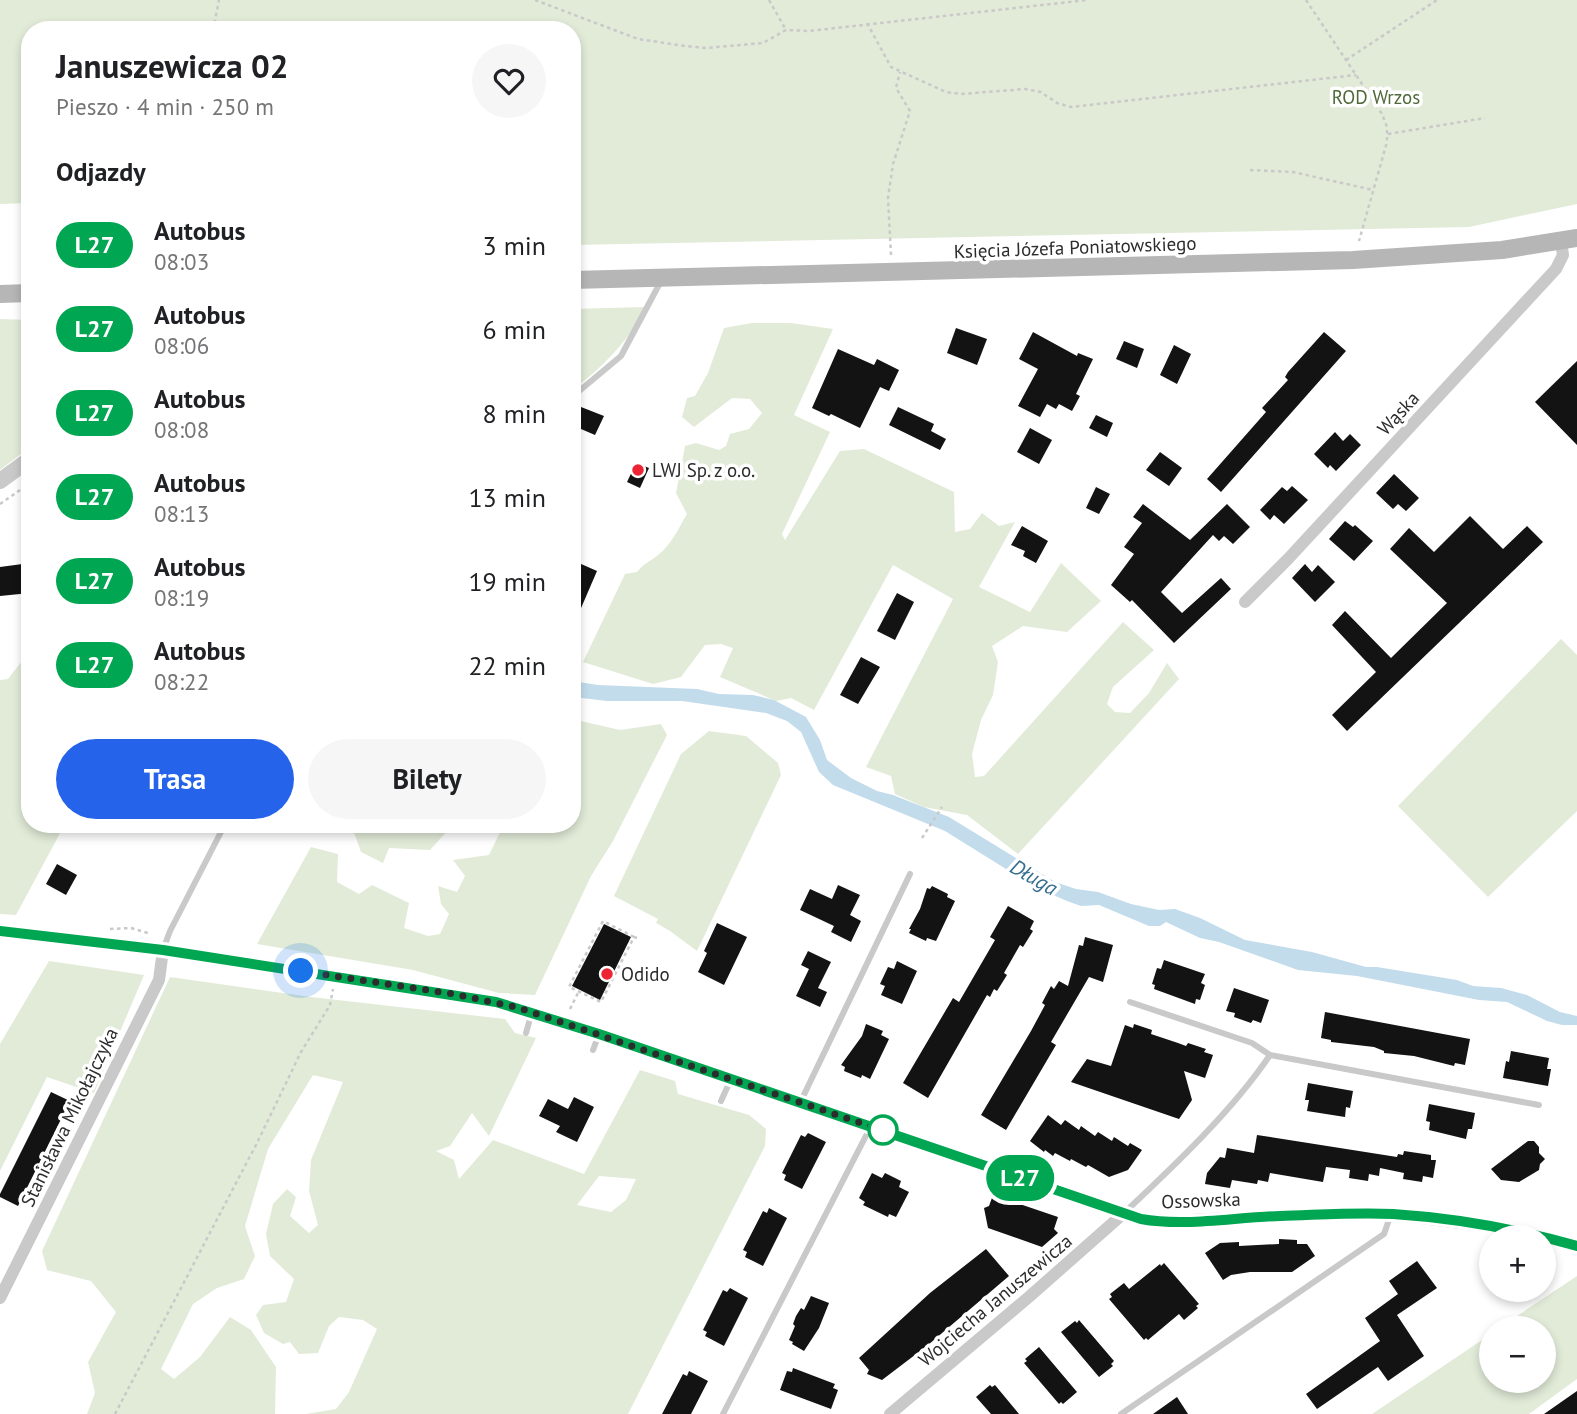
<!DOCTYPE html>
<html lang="pl">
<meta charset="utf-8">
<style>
:root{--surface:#fff;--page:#f6f6f6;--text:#202124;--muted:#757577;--accent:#2563eb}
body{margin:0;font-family:"PT Sans",sans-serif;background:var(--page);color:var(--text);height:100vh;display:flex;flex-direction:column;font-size:26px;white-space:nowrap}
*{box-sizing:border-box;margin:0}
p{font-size:23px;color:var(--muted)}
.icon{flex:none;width:38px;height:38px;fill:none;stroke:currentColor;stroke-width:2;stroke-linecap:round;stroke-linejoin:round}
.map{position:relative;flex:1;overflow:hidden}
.side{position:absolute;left:21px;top:21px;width:560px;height:812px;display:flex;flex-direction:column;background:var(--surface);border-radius:28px;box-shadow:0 4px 10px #0003}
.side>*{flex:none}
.badge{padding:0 14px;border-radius:23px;font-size:24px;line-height:46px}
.fabs{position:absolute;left:1479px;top:1225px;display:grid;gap:14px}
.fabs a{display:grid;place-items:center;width:77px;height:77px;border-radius:50%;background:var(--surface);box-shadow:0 4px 10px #0003;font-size:35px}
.you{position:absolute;width:35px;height:35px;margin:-18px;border:5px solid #fff;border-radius:50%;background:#1a73e8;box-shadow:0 0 0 10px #1a73e833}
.map>.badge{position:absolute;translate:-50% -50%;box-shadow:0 0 0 4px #fff}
h2{padding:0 35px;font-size:26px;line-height:63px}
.round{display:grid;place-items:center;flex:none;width:74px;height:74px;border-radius:37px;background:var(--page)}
.summary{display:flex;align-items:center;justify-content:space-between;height:119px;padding:0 35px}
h1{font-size:33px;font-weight:700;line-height:52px}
.button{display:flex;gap:14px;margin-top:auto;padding:14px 35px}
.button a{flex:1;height:80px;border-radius:42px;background:var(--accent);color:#fff;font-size:28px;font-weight:700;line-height:80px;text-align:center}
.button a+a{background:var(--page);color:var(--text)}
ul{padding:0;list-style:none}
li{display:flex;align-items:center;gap:21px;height:84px;padding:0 35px}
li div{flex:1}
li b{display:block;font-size:26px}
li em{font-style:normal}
li .badge{min-width:77px;font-weight:700;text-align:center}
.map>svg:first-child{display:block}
</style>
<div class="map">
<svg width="1577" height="1414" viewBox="0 0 1577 1414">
<rect width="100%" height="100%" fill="#fff"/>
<g fill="#e2ebd8" fill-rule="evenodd">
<polygon points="0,0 1577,0 1577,204 1469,227 572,245 572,30 30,30 30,203 0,204"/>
<path d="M645 307C637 332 595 376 572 389V309Z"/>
<polygon points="0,319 30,320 30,447 0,470"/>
<path d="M752 323H791L833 329 794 415 830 432 782 534 785 540 840 451 864 449 954 492 955 532 970 529 982 513 999 526 1015 522 979 587 1030 612 1061 563 1101 601 1067 632 1023 626 992 646 998 662 993 695 981 720 972 754 975 777 984 776 1123 622 1154 650 1113 687 1107 704 1115 712 1130 713 1149 693 1167 663 1179 679 1018 854 967 815 924 807 895 794 891 776 866 767 953 599 893 565 814 710 791 698 776 701 720 677 733 648 721 644 705 645 681 677 653 684 583 662 625 574 637 572C645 562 650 562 658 555 672 544 678 529 687 514L676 493 685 446 696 443 719 450 726 446 730 434 749 429 762 413 750 399 732 398 694 427 682 417 687 398 695 396 708 373 724 328Z"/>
<polygon points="1561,639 1577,655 1577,811 1488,897 1398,806"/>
<polygon points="30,655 30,824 65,824 16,915 0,914 0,680 8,679 26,656"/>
<polygon points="572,719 620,730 661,724 667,735 613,841 591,876 535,995 499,993 413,970 257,944 311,847 338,854 337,882 359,894 372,885 409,903 404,928 428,936 440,934 449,914 441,904 438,886 457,892 465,876 453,860 489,855 504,824 572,824"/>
<polygon points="709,731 746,736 778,763 781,775 697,951 670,931 656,923 658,919 614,896 681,754"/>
<polygon points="345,824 463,824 449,829 430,850 389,848 383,863 361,852 355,835"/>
<polygon points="49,961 144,975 94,1093 47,1077 0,1171 0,1044"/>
<path d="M170 977 311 997 505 1019 515 1033 536 1038 489 1136 472 1113 450 1146 436 1151 454 1160 459 1179 493 1140 584 1174 640 1070 675 1081 678 1094 749 1115 766 1129 765 1146 628 1414H306L336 1409 349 1392 377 1329 363 1320 339 1317 329 1326 318 1353 299 1354 290 1342 283 1344 264 1333 256 1315 263 1305 286 1302 294 1279 270 1256 266 1234 273 1204 287 1189 296 1197 290 1216 309 1233 318 1225 309 1191 311 1160 343 1082 313 1075 268 1149 245 1226 255 1256 244 1279 217 1288 193 1304 161 1369 174 1379 200 1357 230 1317 251 1330 276 1367 275 1414H87L95 1393 88 1362 116 1312 91 1281 47 1270 42 1251ZM599 1176 636 1179 626 1200 611 1212 577 1205Z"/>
<polygon points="1577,1276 1577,1379 1529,1414 1372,1414 1491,1334 1491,1381 1544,1381 1544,1328 1499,1328"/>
</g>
<polygon fill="#c2dcec" points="572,681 598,685 697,689 719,694 753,695 774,700 806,717 820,740 827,760 851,778 877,791 893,795 949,817 1055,882 1076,889 1098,892 1131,904 1159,910 1175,909 1200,918 1245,940 1312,952 1366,967 1377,967 1457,980 1473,986 1501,988 1527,995 1560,1012 1577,1016 1577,1025 1562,1025 1547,1021 1507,1002 1479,1000 1357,976 1298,970 1219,942 1200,938 1166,922 1160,926 1149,926 1099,905 1081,906 1067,901 1035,887 945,831 833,785 819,772 801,732 787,721 766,713 682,701 607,701 573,697"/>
<g fill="#131313">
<polygon points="956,328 987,339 977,365 947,353"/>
<polygon points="1033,332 1077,356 1078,353 1093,359 1076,394 1080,396 1072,411 1059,404 1056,409 1047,404 1040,417 1018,406 1038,369 1019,359"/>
<polygon points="1324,332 1346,351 1221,492 1207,479 1266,412 1262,408 1288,380 1285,377 1288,372"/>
<polygon points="1124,341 1144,349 1137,368 1116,359"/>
<polygon points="1174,345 1191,354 1177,384 1160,375"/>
<polygon points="838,349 874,365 877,359 899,370 889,391 880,387 860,428 831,414 829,416 812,408"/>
<polygon points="1577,361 1577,445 1535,402"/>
<polygon points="581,407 604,416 595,435 574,426"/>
<polygon points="898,407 934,424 931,431 946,439 940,450 889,425"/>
<polygon points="1096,415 1113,423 1107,437 1089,428"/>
<polygon points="1030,428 1052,440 1039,464 1017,452"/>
<polygon points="1335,432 1343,441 1350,434 1361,445 1336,471 1330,465 1328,468 1314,454"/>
<polygon points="1160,452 1182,468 1169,486 1146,470"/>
<polygon points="636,463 649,468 640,488 627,482"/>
<polygon points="1394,474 1419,498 1406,511 1398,504 1393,509 1376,493"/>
<polygon points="1292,486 1308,500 1284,524 1274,515 1270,520 1260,510 1282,487 1287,491"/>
<polygon points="1096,487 1110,494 1099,514 1086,508"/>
<polygon points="1143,504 1190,540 1227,504 1250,527 1233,544 1224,536 1219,541 1213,535 1161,592 1182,613 1221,578 1231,589 1174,643 1132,600 1130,602 1111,585 1134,554 1124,547 1142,523 1133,517"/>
<polygon points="1470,516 1503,549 1527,526 1543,542 1347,731 1332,715 1376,672 1332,625 1345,611 1391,658 1447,603 1390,549 1409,528 1434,552"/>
<polygon points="1345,521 1353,527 1355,525 1373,541 1354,561 1329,539"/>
<polygon points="1022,526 1048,541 1036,563 1023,556 1025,551 1011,545"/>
<polygon points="572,560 597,571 572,629"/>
<polygon points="30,563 30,593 0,596 0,567"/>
<polygon points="1305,564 1312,572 1318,565 1335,582 1315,602 1292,578"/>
<polygon points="897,593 914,602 895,640 877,631"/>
<polygon points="861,657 880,667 858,704 840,695"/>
<polygon points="57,864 77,875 66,895 46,884"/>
<polygon points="838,885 860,895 850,915 861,921 851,942 831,932 834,926 800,910 810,889 832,899"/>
<polygon points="932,886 948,894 947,897 955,901 936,941 927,938 926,941 909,933 911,929 909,929 920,909 927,888 930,889"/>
<polygon points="1008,906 1034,921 1030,929 1033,931 1023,947 1020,945 1004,973 1007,975 997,991 994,989 990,997 987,995 928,1098 903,1083 953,998 959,1002 995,940 990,937"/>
<polygon points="717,923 747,937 724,985 698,972 707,953 704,951"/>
<polygon points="604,924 631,937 600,1000 572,986"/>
<polygon points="1085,937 1113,945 1103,982 1089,977 1051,1042 1056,1045 1006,1130 981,1115 1031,1031 1045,1005 1042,1003 1051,986 1054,989 1059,981 1068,986 1079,945 1083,946"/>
<polygon points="808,951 831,962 818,988 827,992 820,1007 796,996 809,969 801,965"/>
<polygon points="1164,960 1205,974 1201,983 1205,985 1200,1000 1196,999 1195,1004 1154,989 1155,985 1152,984 1157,968 1161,969"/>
<polygon points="897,961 917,971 902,1004 881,995 885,986 880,984 888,967 894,969"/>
<polygon points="1234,988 1269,1000 1261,1023 1253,1020 1251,1023 1234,1017 1235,1013 1226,1011"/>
<polygon points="1325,1012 1470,1039 1465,1065 1455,1063 1454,1066 1414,1056 1384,1053 1384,1051 1374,1047 1331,1042 1331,1040 1321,1038"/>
<polygon points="866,1024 883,1031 881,1035 889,1039 870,1079 862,1075 861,1078 844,1071 845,1067 841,1065 862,1036"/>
<polygon points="1134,1024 1152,1030 1151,1034 1178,1043 1186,1046 1188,1043 1206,1049 1204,1052 1213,1055 1205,1078 1184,1071 1192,1100 1179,1119 1071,1082 1087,1059 1111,1066 1125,1025 1133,1028"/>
<polygon points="1511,1051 1549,1058 1547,1069 1551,1069 1548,1086 1503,1078 1506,1061 1509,1062"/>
<polygon points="1308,1083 1353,1091 1350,1108 1346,1107 1345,1117 1307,1111 1309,1100 1305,1100"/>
<polygon points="51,1092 70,1101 18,1206 0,1197 0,1194"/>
<polygon points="574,1097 594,1107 577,1142 556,1132 560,1126 539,1116 548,1099 568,1109"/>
<polygon points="1429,1104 1475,1113 1472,1129 1468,1129 1466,1139 1429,1130 1430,1122 1426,1121"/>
<polygon points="1048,1115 1061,1125 1065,1120 1079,1130 1081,1126 1095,1136 1098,1132 1112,1141 1114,1137 1128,1146 1130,1143 1142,1150 1128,1170 1109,1177 1088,1165 1086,1167 1071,1159 1070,1161 1055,1153 1053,1156 1045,1150 1044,1152 1030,1141"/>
<polygon points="808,1133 826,1142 802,1189 784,1180 786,1175 782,1173 801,1135 805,1137"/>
<polygon points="1257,1135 1397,1157 1398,1154 1403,1155 1404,1151 1431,1155 1431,1160 1436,1160 1433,1178 1423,1176 1422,1182 1403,1179 1404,1173 1380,1168 1379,1176 1369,1174 1368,1181 1349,1178 1350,1170 1326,1167 1323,1182 1270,1173 1268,1182 1258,1180 1257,1184 1232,1180 1230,1188 1205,1184 1207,1173 1220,1157 1225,1158 1227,1148 1254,1153"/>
<polygon points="1528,1141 1534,1141 1539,1147 1539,1153 1545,1159 1540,1164 1539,1170 1519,1182 1501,1180 1491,1169"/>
<polygon points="872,1173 882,1178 885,1173 901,1181 899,1187 909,1192 896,1217 889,1214 888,1217 863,1205 865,1202 859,1198"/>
<polygon points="993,1195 1058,1217 1054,1229 1058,1233 1042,1247 988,1228 984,1208 989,1206"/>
<polygon points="769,1208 787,1218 763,1266 745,1257 747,1252 743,1250 763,1211 767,1213"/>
<polygon points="1279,1239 1297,1240 1297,1244 1307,1244 1315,1256 1292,1272 1250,1272 1231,1275 1223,1280 1205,1253 1220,1243 1239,1242 1239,1246 1279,1244"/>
<polygon points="986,1249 1009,1276 928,1345 882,1380 867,1374 869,1370 859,1358 930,1293"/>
<polygon points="1417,1261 1437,1288 1397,1315 1424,1356 1388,1381 1378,1367 1317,1409 1306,1394 1380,1341 1365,1318 1398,1294 1389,1281"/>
<polygon points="1164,1263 1199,1304 1196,1306 1198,1308 1184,1320 1179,1314 1148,1340 1146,1338 1144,1340 1109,1299 1112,1297 1110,1294 1124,1283 1129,1289 1160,1264 1161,1266"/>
<polygon points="730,1288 748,1298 724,1346 705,1336 707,1332 703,1330 723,1290 727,1292"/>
<polygon points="811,1296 829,1303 819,1328 804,1351 792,1344 793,1342 789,1340 795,1326 793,1324 796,1316 801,1308 804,1310"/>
<polygon points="1079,1320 1114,1361 1111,1364 1113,1366 1099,1377 1061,1332 1075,1321 1077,1323"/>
<polygon points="1039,1347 1077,1392 1063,1404 1061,1402 1059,1404 1024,1363 1027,1361 1025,1359"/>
<polygon points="793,1368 835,1384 833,1388 838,1390 831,1409 780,1390 787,1371 792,1372"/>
<polygon points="689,1371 708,1381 691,1414 662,1414 683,1374 687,1376"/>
<polygon points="990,1385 992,1387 995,1385 1019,1414 991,1414 976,1397"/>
<polygon points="1577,1391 1577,1414 1544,1414"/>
<polygon points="1177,1397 1188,1414 1153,1414"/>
</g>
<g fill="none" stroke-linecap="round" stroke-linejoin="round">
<g stroke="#c9c9c9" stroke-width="2.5" stroke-dasharray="3.5 3.5" stroke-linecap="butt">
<polyline points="535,0 638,39 685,46 706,48 763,43 786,30 809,31 1087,0"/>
<polyline points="769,0 786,30"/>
<polyline points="1306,0 1382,114 1387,127 1387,142 1359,241"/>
<polyline points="867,23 891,67 946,92 961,94 1025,89 1041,92 1057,103 1071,107 1356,75"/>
<polyline points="213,30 219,0"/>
<polyline points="1346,60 1437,0"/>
<polyline points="1388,134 1485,118"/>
<polyline points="1250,170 1293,172 1373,190"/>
<polyline points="891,255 888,198 893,164 910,111 896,88 900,72"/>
<polyline points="0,504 30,483"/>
<polyline points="922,838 942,807"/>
<polyline points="110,929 131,928 151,934"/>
<polyline points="634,937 603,921 569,987 601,1002 634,937 640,939"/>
<polyline points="570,1009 578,993"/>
<polyline points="115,1414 257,1143 301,1052 330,1005 333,989"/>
</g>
<g stroke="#c9c9c9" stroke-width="6">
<polyline points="572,397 621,356 661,281"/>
<polyline points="163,950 170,931 222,830"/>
<polyline points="1130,1002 1252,1043 1270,1055"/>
<polyline points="526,1033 532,1012"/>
<polyline points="593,1050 599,1034"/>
<polyline points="721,1101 731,1079"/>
<polyline points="800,1103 910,874"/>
<path d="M1125 1212C1174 1166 1233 1110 1270 1055L1539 1105"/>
<polyline points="723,1414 871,1126"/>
<polyline points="1121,1414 1384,1234 1391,1214"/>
</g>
<g stroke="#c9c9c9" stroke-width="12">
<polyline points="1245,602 1288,559 1556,269 1563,255 1561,242"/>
<polyline points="0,931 186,954 496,1002 599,1034 1141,1219 1174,1221 1245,1217 1391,1214 1506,1229 1577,1246"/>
<polyline points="0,1298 159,980 163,950"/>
<polyline points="890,1414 1030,1296 1124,1213"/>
</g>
<polyline stroke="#c9c9c9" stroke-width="16" points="0,481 30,459"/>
<g stroke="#b6b6b6" stroke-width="18">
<polyline points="572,280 1353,260 1502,250 1577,238"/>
<polyline points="0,294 30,293"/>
</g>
</g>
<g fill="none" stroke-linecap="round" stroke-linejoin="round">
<defs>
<path id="line" d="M0 931 163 950 496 1002 599 1034 1141 1219C1186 1227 1235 1217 1280 1216 1317 1215 1355 1212 1393 1214 1455 1218 1517 1229 1577 1246"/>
</defs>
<use href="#line" stroke="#fff" stroke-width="16"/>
<use href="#line" stroke="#00a651" stroke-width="10"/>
<polyline stroke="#2c2c2c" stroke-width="7" stroke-dasharray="0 12.6" points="301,971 453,994 516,1007 888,1132 883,1130"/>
</g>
<g fill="#ec2434" stroke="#fff" stroke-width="2.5">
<circle cx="638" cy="470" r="7"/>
<circle cx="607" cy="974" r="7"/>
</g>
<circle fill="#fff" stroke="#00a651" stroke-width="3.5" cx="883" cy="1130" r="14"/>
<g text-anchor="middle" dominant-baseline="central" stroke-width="7" stroke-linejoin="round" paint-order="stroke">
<g font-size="19" fill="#4f6938" stroke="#fff">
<text x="1376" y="97">ROD Wrzos</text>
</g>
<g font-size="19" fill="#2c2c2c" stroke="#fff">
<text transform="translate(1075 247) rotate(-2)">Księcia Józefa Poniatowskiego</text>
<text transform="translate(1398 413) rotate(-47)">Wąska</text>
<text transform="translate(69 1117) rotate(-64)">Stanisława Mikołajczyka</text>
<text transform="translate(1201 1200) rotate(-2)">Ossowska</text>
<text transform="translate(995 1300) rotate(-40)">Wojciecha Januszewicza</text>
</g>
<g font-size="19" fill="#2c2c2c" stroke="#fff" text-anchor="start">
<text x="652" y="470">LWJ Sp. z o.o.</text>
<text x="621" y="974">Odido</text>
</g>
<g font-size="21" font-style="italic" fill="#376e90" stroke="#fff">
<text transform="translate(1034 877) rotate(30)">Długa</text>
</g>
</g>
</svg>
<div class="fabs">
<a>+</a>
<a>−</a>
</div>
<div class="you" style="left:301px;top:971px"></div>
<b class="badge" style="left:1020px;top:1178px;background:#00a651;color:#fff">L27</b>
<section class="side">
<div class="summary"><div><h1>Januszewicza 02</h1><p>Pieszo · 4 min · 250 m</p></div><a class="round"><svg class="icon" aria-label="heart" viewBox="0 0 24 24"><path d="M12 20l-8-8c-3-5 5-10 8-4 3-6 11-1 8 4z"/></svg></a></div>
<h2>Odjazdy</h2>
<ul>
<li><span class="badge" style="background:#00a651;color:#fff">L27</span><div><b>Autobus</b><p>08:03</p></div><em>3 min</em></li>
<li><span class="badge" style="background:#00a651;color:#fff">L27</span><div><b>Autobus</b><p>08:06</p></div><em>6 min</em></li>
<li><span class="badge" style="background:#00a651;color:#fff">L27</span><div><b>Autobus</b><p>08:08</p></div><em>8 min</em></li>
<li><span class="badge" style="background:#00a651;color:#fff">L27</span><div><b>Autobus</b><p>08:13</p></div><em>13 min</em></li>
<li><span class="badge" style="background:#00a651;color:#fff">L27</span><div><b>Autobus</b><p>08:19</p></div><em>19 min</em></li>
<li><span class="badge" style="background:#00a651;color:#fff">L27</span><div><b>Autobus</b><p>08:22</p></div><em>22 min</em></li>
</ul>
<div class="button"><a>Trasa</a><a>Bilety</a></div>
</section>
</div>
